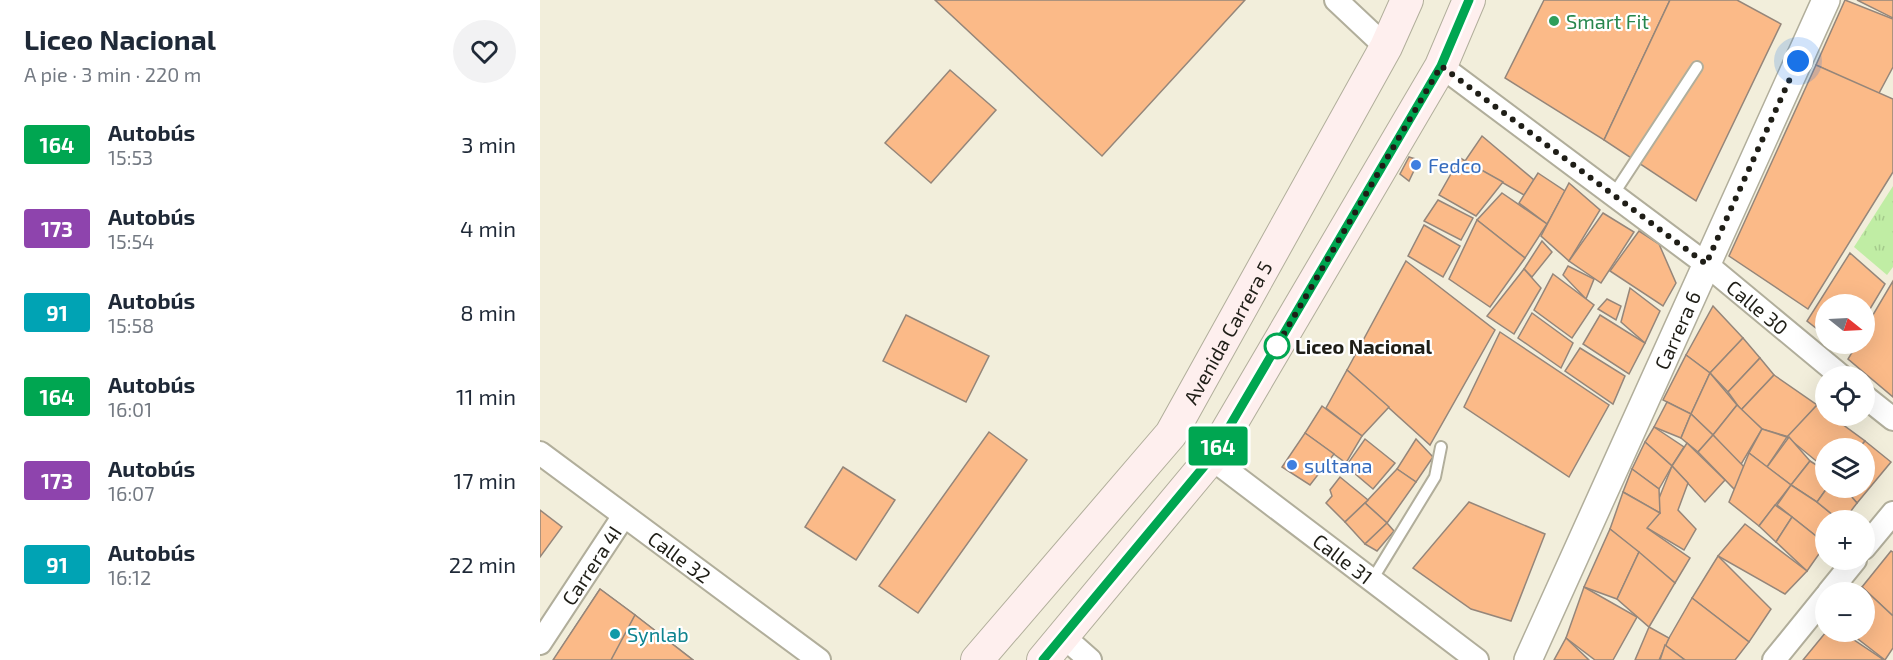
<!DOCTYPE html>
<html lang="es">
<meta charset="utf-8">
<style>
:root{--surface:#fff;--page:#f2f2f3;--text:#1f2937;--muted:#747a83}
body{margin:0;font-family:"Exo 2",sans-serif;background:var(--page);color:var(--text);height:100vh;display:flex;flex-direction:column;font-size:22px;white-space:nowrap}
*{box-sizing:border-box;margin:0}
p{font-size:20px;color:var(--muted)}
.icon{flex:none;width:33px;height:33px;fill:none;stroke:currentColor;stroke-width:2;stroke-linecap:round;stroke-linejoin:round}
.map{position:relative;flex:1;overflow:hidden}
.sheet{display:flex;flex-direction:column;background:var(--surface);width:540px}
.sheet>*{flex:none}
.badge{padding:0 12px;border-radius:4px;font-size:21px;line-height:39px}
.needle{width:39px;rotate:108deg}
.tools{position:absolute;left:1275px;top:294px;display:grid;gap:12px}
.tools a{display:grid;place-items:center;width:60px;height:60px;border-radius:50%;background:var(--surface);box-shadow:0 6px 24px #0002;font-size:30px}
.you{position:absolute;width:30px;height:30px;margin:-15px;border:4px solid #fff;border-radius:50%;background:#1a73e8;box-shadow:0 0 0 9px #1a73e833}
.map>.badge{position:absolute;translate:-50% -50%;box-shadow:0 0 0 3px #fff}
.round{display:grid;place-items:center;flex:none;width:63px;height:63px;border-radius:32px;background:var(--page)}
.headline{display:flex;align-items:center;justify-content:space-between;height:102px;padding:0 24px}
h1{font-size:28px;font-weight:700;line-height:45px}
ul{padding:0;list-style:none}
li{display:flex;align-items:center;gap:18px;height:84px;padding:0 24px}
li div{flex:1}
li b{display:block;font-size:22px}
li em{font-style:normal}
li .badge{min-width:66px;font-weight:700;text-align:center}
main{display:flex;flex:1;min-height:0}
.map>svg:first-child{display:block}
</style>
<main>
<section class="sheet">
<div class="headline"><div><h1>Liceo Nacional</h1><p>A pie · 3 min · 220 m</p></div><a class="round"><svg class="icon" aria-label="heart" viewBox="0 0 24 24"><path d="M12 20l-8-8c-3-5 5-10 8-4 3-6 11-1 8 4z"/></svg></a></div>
<ul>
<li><span class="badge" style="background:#00a651;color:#fff">164</span><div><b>Autobús</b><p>15:53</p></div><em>3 min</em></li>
<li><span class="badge" style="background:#8e44ad;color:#fff">173</span><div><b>Autobús</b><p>15:54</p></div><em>4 min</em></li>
<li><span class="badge" style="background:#00a3b4;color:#fff">91</span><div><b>Autobús</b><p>15:58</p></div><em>8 min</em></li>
<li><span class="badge" style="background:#00a651;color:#fff">164</span><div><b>Autobús</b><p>16:01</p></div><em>11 min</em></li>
<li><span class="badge" style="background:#8e44ad;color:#fff">173</span><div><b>Autobús</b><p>16:07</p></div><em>17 min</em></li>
<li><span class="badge" style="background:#00a3b4;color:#fff">91</span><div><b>Autobús</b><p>16:12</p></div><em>22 min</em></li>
</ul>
</section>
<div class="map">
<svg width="1353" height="660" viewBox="0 0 1353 660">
<defs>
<pattern id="grass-tufts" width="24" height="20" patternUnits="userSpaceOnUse" patternTransform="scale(1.5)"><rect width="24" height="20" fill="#c0eda4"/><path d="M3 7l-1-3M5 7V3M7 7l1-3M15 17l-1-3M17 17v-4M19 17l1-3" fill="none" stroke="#a5cb8c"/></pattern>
</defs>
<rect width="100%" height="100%" fill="#f2eedb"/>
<polygon fill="url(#grass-tufts)" points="1353,186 1353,267 1347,275 1314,247"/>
<g fill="#fbba88" stroke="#95867a" stroke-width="1.5">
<polygon points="395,0 705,0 562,156"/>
<polygon points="1004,0 1130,0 1064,140 965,78"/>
<polygon points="1130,0 1197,0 1241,24 1156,201 1064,140"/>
<polygon points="1305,0 1353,19 1353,67 1338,95 1276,65"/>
<polygon points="1317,0 1353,0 1353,18"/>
<polygon points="1276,65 1353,99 1353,172 1268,309 1189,256"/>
<polygon points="410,70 456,110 391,183 345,143"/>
<polygon points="942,136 994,180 984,195 925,161"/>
<polygon points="869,157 879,160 869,181 860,174"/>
<polygon points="920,158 963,182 936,216 899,195"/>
<polygon points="998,173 1025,191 1007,224 979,203"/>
<polygon points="1029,183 1060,210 1029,261 1001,236"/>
<polygon points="962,193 1007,224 985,258 937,220"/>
<polygon points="898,200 933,218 921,240 884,221"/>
<polygon points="1063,213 1094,232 1061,283 1029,261"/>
<polygon points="937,220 985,258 950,307 909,279"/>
<polygon points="884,225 920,246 903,277 868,256"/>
<polygon points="1099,231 1119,244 1136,283 1123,306 1070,271"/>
<polygon points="1002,241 1012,252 992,277 984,269"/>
<polygon points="1310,253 1345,284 1324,319 1324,304 1286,304 1286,336 1267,321"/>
<polygon points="866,261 955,330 890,445 807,370"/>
<polygon points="1028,266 1054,279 1046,299 1023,275"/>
<polygon points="984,269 1001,288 974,334 947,316"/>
<polygon points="1013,274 1054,305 1032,338 994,310"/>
<polygon points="1353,281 1353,397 1308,359 1317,344 1324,344 1324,330"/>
<polygon points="1090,288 1120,311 1105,343 1081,322"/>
<polygon points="1067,299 1081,306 1076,320 1058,309"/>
<polygon points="1173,306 1203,338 1170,373 1146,355"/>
<polygon points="992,313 1033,343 1021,368 978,338"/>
<polygon points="366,315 449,356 426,402 343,361"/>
<polygon points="1060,315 1105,343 1089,374 1043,344"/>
<polygon points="960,332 1069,405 1029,477 924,407"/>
<polygon points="1203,338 1220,358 1188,392 1170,373"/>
<polygon points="1040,348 1085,376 1073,404 1025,371"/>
<polygon points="1146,355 1170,373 1151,414 1123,400"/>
<polygon points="1220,358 1234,375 1201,410 1188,392"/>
<polygon points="807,370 849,407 822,436 786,408"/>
<polygon points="1170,373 1197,405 1173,435 1151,414"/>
<polygon points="1234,375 1277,405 1249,437 1222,429 1201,410"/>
<polygon points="1127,402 1151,414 1141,438 1114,427"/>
<polygon points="1197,405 1222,429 1200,466 1173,435"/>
<polygon points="1277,405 1286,411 1286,416 1291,416 1325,441 1319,448 1286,448 1286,469 1247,437"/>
<polygon points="782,406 822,436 806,463 765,433"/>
<polygon points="1151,414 1173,435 1158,452 1141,438"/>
<polygon points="1114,427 1144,447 1132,466 1105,442"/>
<polygon points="1222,429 1247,437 1227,467 1209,453"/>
<polygon points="449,432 487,460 378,613 339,586"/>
<polygon points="765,433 794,454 770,485 742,467"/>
<polygon points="1173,435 1209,472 1195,490 1158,452"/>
<polygon points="1249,437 1270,461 1251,485 1227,467"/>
<polygon points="825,439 855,463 833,489 806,466"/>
<polygon points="876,439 893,457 876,482 857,469"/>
<polygon points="1325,441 1351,462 1317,503 1304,488 1324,488 1324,448 1319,448"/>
<polygon points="1105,442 1132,466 1119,489 1092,469"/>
<polygon points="1147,443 1185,480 1165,502 1132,466"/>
<polygon points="1209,453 1251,485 1219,526 1189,502"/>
<polygon points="1270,461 1286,471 1287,488 1277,502 1251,485"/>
<polygon points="1132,466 1148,483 1138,510 1156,529 1144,550 1107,528"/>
<polygon points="303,467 355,500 316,560 265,527"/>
<polygon points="857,469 876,482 847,523 825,503"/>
<polygon points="1092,469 1119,489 1120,513 1083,492"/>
<polygon points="800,477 828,500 805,522 786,503 792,496 790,490"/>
<polygon points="1251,485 1277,502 1299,520 1286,520 1286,544 1237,505"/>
<polygon points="1287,488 1304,488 1317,503 1304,520 1299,520 1277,502"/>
<polygon points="1083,492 1120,513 1107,528 1150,558 1135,583 1070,529"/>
<polygon points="929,502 1005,534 971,621 931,609 873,568"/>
<polygon points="825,503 847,523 825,544 805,522"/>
<polygon points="1235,505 1252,517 1236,542 1219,526"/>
<polygon points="0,510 22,527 0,557"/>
<polygon points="1252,517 1286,544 1267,571 1236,542"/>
<polygon points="847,523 854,531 837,551 825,544"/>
<polygon points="1205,524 1267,571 1245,594 1178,556"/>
<polygon points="1070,529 1099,552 1077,599 1044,587"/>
<polygon points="1351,551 1353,552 1353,616 1322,587"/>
<polygon points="1099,552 1135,583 1109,627 1077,599"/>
<polygon points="1178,556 1231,609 1209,642 1152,598"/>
<polygon points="1044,587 1097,617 1073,660 1055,660 1026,638"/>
<polygon points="1322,587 1353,616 1353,648 1345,660 1309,632 1324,632 1324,592 1319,592"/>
<polygon points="60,589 95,615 71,660 29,660 18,653"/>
<polygon points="60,589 95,615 153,660 13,660"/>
<polygon points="1152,598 1209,642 1195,660 1145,660 1125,645"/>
<polygon points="95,615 153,660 71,660"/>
<polygon points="1109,627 1129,638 1119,660 1095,660"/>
<polygon points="1286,632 1302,632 1344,660 1263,660"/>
<polygon points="1026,638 1049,660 1014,660"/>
<polygon points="1125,645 1145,660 1120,660"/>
</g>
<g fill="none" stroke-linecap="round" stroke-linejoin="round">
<defs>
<g id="service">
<polyline points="1073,195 1157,67"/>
<polyline points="832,580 895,477 901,447"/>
</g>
<g id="minor">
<polyline points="796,0 846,47"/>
<path id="s1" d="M901 66 1166 264 1301 376"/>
<polyline points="1324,396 1353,419"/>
<path id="s2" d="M0 453 279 660"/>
<path id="s3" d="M671 458 937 660"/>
<polyline points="1324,548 1353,513"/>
<polyline points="1289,592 1315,560"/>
<polyline points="524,637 550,660"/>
<path id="s4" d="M0 643 83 517"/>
<polyline points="1234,660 1286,596"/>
</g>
<g id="tertiary">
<path id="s5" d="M988 660 1286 0"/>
</g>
<g id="secondary">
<path id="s6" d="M437 660 631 434 846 47 867 0"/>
<polyline points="503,660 671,458 901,66 929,0"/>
</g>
</defs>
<use href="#service" stroke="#b1ae9b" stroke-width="14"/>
<use href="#minor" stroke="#b1ae9b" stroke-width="26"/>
<use href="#tertiary" stroke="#b1ae9b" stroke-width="30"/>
<use href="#secondary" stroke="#b1ae9b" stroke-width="34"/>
<use href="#service" stroke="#fff" stroke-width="10"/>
<use href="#minor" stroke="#fff" stroke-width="22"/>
<use href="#tertiary" stroke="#fff" stroke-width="27"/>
<use href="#secondary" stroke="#feefee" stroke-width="32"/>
</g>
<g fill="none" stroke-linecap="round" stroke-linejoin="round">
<defs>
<polyline id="line" points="503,660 671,458 901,66 929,0"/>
</defs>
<use href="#line" stroke="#fff" stroke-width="14"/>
<use href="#line" stroke="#00a651" stroke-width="9"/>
<polyline stroke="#1f1e17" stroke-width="6" stroke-dasharray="0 10.8" points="737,346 735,349 901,66 1166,264 1258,61"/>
</g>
<circle fill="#2e9e5b" stroke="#fff" stroke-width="2" cx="1014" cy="21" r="6"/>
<g fill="#3f7fe0" stroke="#fff" stroke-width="2">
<circle cx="876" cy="165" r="6"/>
<circle cx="752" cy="465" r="6"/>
</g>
<circle fill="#fff" stroke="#00a651" stroke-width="3" cx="737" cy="346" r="12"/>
<circle fill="#0f9aa8" stroke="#fff" stroke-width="2" cx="75" cy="634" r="6"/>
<g text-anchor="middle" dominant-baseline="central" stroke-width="4.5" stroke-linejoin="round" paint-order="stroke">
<g font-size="20" fill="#27864d" stroke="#fff" text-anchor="start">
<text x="1026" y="21">Smart Fit</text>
</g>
<g font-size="20" fill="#366cbe" stroke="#fff" text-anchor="start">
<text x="888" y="165">Fedco</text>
<text x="764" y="465">sultana</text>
</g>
<g font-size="20" fill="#1f1e17" stroke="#fff">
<text stroke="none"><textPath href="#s1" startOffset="398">Calle 30</textPath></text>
<text stroke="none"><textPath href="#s5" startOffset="362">Carrera 6</textPath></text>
<text stroke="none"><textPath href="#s6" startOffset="414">Avenida Carrera 5</textPath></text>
<text stroke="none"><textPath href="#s2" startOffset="174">Calle 32</textPath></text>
<text stroke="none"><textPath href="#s3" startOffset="166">Calle 31</textPath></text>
<text stroke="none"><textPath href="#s4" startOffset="93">Carrera 4I</textPath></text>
</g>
<g font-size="20" font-weight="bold" fill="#1f1e17" stroke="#fff" text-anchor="start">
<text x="755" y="346">Liceo Nacional</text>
</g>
<g font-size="20" fill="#0d838f" stroke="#fff" text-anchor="start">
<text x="87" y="634">Synlab</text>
</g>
</g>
</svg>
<div class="tools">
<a><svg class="needle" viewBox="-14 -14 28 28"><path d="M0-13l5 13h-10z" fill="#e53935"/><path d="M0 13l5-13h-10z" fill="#747a83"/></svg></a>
<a><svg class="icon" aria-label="locate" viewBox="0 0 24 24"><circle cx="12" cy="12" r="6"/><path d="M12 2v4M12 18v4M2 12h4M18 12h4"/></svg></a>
<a><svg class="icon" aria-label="layers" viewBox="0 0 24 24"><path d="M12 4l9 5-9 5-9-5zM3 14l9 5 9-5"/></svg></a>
<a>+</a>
<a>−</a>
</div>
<div class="you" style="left:1258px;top:61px"></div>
<b class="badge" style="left:678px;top:446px;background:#00a651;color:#fff">164</b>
</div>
</main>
